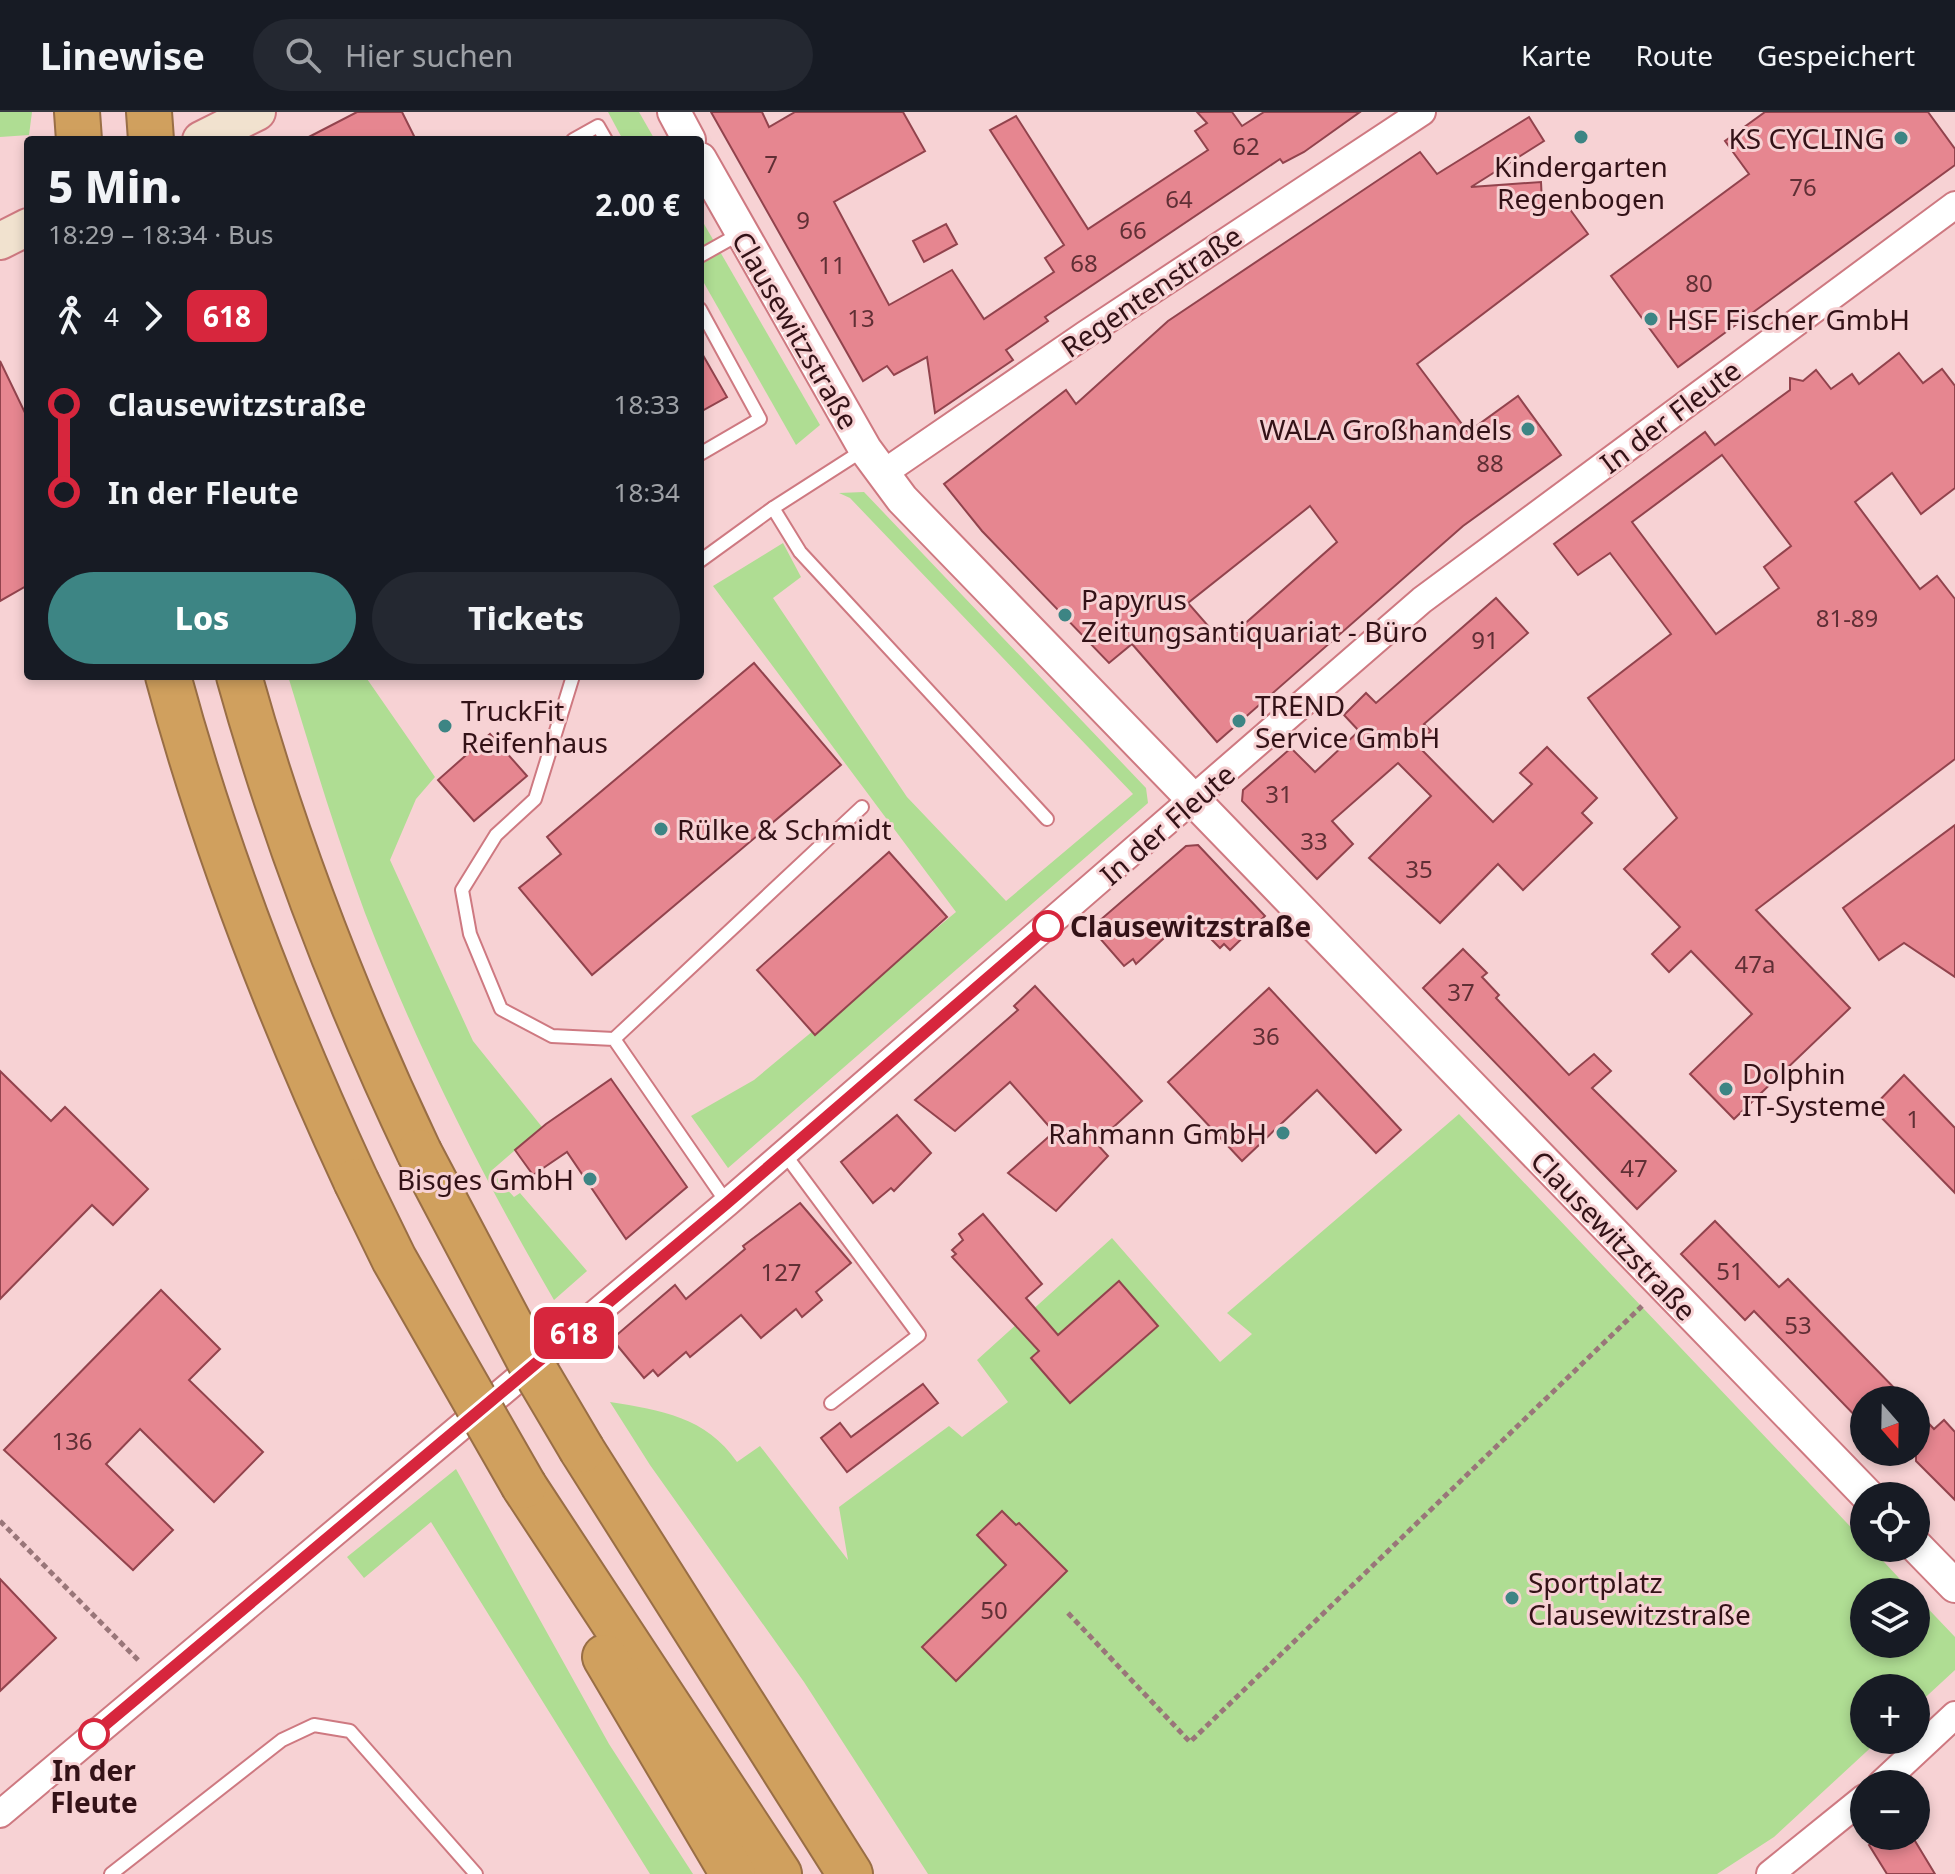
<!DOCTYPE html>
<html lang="de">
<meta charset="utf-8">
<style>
:root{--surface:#171b24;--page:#242831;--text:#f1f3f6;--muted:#9ea1a6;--line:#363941;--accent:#3d8584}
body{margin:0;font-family:"Noto Sans",sans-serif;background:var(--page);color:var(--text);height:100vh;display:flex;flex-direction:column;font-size:30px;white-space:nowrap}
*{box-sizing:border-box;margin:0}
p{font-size:26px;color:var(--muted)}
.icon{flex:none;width:44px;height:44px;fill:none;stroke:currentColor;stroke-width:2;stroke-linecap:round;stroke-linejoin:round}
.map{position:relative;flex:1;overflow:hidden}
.details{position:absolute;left:24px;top:24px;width:680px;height:544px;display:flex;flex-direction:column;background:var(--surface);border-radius:8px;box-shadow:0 4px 12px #0003}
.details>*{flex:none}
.badge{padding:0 16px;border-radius:12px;font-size:28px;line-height:52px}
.needle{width:52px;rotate:160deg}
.fabs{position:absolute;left:1850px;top:1274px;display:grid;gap:16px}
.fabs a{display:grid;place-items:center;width:80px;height:80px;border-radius:50%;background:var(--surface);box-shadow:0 4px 12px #0003;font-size:40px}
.map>.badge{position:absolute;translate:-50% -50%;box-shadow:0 0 0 4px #fff}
.legs{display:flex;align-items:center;gap:12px;height:88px;padding:0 24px;font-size:26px}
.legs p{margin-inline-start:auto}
.headline{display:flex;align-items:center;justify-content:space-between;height:136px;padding:0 24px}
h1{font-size:44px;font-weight:800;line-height:60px}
.primary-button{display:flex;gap:16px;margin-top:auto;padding:16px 24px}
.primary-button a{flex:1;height:92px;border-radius:48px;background:var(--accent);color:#fff;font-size:32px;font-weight:800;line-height:92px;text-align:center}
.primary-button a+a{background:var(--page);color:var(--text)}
ul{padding:0 24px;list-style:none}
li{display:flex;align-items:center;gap:28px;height:88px;font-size:30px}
li i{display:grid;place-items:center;width:12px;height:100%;margin:0 10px;background:currentColor}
li i::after{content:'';width:20px;height:20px;margin:-10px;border:6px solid;border-radius:50%;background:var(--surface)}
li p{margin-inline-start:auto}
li:first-child i{background:linear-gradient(#0000 50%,currentColor 0)}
li:last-child i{background:linear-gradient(currentColor 50%,#0000 0)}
header{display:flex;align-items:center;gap:48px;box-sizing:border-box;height:112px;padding:0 40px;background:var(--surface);border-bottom:2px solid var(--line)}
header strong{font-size:38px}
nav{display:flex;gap:44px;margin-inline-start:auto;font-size:28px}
.search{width:560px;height:72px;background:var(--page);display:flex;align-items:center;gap:20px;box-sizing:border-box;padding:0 28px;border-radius:44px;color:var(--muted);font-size:30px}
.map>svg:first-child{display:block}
</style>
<header>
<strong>Linewise</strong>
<div class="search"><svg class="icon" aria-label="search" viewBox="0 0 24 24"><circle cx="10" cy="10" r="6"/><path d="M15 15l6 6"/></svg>Hier suchen</div>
<nav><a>Karte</a><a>Route</a><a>Gespeichert</a></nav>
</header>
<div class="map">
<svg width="1955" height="1762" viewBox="0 0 1955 1762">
<rect width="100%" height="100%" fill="#f7d2d4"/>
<g fill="#afdd93">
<polygon points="0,0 32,0 29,23 0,25"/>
<polygon points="608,0 639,0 655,28 623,28"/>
<polygon points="700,105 820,313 796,333 700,164"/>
<polygon points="864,380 1146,676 1148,691 728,1056 691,1004 754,968 956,800 713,474 783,431 801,465 773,486 907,685 1006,789 1133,682 850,386 839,381"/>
<path d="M288 564H365L435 665 416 687 390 748 473 929 542 1015 491 1059 514 1085 520 1081 587 1159 554 1188C482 1064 417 935 365 801 336 723 312 643 288 564Z"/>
<path d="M1459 1002 1864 1429V1436H1871L1912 1480H1864V1532H1916V1484L1955 1525V1558L1916 1594V1576H1864V1628H1879L1774 1725 1717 1762H928L804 1570 650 1353 610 1290C661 1298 706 1305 737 1350L760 1334 848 1448 839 1395 949 1314 962 1325 1008 1290 977 1248 1112 1126 1220 1250 1252 1222 1227 1201Z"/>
<polygon points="456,1357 609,1632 693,1762 650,1762 431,1410 364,1466 347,1445"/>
</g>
<g fill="#e68690" stroke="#92434d" stroke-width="2" fill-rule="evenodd">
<polygon points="357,0 402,0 416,28 303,28"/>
<polygon points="711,0 762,0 769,15 795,0 903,0 925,39 834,90 889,193 952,158 984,207 1054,160 1045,146 1064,133 990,18 1016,4 1088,117 1208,38 1195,19 1207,11 1197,0 1232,0 1242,14 1264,0 1360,0 1304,40 1283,51 1280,47 1045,205 1048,209 1006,238 1013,248 935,301 927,245 894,263 887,254 863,269"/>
<polygon points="1765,0 1928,0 1955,37 1955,53 1678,255 1611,164 1749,62 1725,29"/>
<path d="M1529 5 1544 29 1471 75 1541 70 1542 91 1558 81 1588 122 1417 252 1468 320 1518 284 1561 343 1463 414 1217 630 1132 532 1109 551 982 419 944 372 1066 278 1076 292 1168 209 1420 40 1437 62ZM1310 394 1337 430 1223 531 1188 491Z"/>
<polygon points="946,112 957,132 924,150 913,129"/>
<polygon points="700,238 727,285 700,300"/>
<path d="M1899 241 1923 271 1942 257 1955 274V376L1921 402 1892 361 1855 390 1920 477 1937 464 1955 487V647L1756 798 1850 896 1734 1007 1690 962 1752 902 1691 839 1669 860 1652 842 1680 815 1624 757 1677 706 1588 586 1671 522 1610 441 1578 463 1554 432 1705 320 1715 333 1790 278V266L1803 269 1816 258 1831 277 1852 262 1859 272ZM1722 343 1791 434 1764 455 1779 476 1716 522 1632 410Z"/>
<polygon points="0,249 28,307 28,473 0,489"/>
<polygon points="1496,486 1528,521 1424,612 1431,619 1417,633 1493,710 1532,672 1520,661 1547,635 1597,686 1582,701 1592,711 1523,778 1498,752 1440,811 1369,746 1431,684 1398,651 1332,709 1353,732 1317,767 1242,689 1243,678 1291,636 1315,660 1359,619 1344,603 1366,581 1376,591"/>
<polygon points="754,551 841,653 592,863 519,776 561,742 547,725"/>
<polygon points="490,622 527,664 474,709 438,668"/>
<polygon points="1955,713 1955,865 1904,831 1879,848 1843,796"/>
<polygon points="1198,733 1265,804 1230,838 1224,832 1220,836 1188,804 1136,852 1133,847 1124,854 1091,816 1186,734"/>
<polygon points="889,740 947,805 815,923 757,858"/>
<polygon points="1463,837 1487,861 1482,865 1499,883 1496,886 1569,963 1594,942 1611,959 1592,976 1676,1059 1637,1097 1423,876"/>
<polygon points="1035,874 1142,989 1096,1031 1108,1044 1056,1099 1008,1061 1054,1020 1010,970 955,1019 915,988 1018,898 1014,894"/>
<polygon points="1269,876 1401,1018 1376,1041 1317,978 1242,1049 1168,970"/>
<polygon points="0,959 51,1009 65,995 148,1077 113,1113 92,1093 0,1187"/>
<polygon points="1904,963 1955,1016 1955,1081 1872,996"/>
<polygon points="611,967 687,1075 626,1127 567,1040 533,1063 515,1038 546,1012"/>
<polygon points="897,1003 931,1041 894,1079 891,1076 873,1091 841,1050"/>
<polygon points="800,1091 851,1151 816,1180 822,1188 802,1205 796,1197 761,1226 741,1203 690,1245 686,1240 658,1264 653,1258 644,1266 612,1227 675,1173 686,1187 745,1137 743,1134"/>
<polygon points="983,1102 1042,1172 1026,1186 1058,1223 1119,1169 1158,1214 1070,1291 1031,1246 1039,1239 952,1145 956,1142 952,1138 963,1128 959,1122"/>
<polygon points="1715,1109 1779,1175 1788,1167 1906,1288 1864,1288 1864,1313 1754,1199 1745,1208 1681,1142"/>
<polygon points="161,1178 220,1237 189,1268 263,1340 214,1390 140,1317 106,1352 173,1418 133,1458 4,1338"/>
<polygon points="923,1272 938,1291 847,1360 821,1326 840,1311 851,1325"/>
<polygon points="1916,1298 1934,1317 1944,1308 1955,1320 1955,1388 1916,1349"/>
<polygon points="1002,1399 1016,1413 1019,1411 1067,1459 956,1569 922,1535 1006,1453 977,1423"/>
<polygon points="0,1467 56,1526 0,1579"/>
<polygon points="1884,1724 1912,1724 1935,1762 1887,1762 1869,1733"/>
</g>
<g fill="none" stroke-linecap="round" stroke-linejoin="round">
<defs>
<g id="service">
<polyline points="573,28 598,14 606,28"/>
<polyline points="700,144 741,121"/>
<polyline points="700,197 760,307 700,342"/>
<polyline points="773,396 800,440 1047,707"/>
<polyline points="700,449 773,396 865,337"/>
<polyline points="573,564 535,687 496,723 462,778 470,822 501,897 552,924 614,927 727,1091"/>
<polyline points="614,927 862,695"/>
<polyline points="784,1041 919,1223 831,1291"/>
<polyline points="111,1762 282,1628 314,1613 350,1619 476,1762"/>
</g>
<g id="minor">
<polyline points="882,362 1086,222 1422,0"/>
<polyline points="1881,1672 1955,1603"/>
<polyline points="0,1702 727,1091 1422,488 1955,93"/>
<polyline points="1770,1762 1864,1686"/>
</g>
<g id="tertiary">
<polyline points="674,0 689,28"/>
<polyline points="700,47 865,337 902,387 1868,1384"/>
<polyline points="1916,1434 1955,1474"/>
</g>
<g id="secondary">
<polyline points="201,28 257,0"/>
<polyline points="0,129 28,115"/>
</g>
<g id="motorway">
<polyline points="77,0 79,28"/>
<polyline points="149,0 151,28"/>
<path d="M168 564C215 739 280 905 356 1069"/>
<path d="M239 564C285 729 346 886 419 1040"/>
<polyline points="582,1338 850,1762"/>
<polyline points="524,1374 779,1762"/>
<polyline points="605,1545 733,1762"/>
</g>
</defs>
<use href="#service" stroke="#ce7981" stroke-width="16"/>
<use href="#minor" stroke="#ce7981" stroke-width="30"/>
<use href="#tertiary" stroke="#ce7981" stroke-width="36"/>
<use href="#secondary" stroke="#ce7981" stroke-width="40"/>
<use href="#motorway" stroke="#996e45" stroke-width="48"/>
<g stroke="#997679" stroke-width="5" stroke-dasharray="6 4" stroke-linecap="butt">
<polyline points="0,1409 140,1550"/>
<polyline points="1068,1501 1190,1630 1642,1194"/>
</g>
<use href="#service" stroke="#fff" stroke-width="12"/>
<use href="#minor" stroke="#fff" stroke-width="26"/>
<use href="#tertiary" stroke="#fff" stroke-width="32"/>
<use href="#secondary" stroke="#f1e2cf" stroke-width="36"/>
<use href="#motorway" stroke="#d0a05e" stroke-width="44"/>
<defs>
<g id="motorway-bridge">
<polyline points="419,1040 530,1250 582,1338"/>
<polyline points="356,1069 394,1147 524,1374"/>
</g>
</defs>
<use href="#motorway-bridge" stroke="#996e45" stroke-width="48" stroke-linecap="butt"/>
<use href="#motorway-bridge" stroke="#d0a05e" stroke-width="44"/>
</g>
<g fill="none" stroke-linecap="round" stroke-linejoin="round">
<defs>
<polyline id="line-1" points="94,1622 727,1091 1048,814"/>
</defs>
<use href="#line-1" stroke="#fff" stroke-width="18"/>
<use href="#line-1" stroke="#d7263d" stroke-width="12"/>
</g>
<g fill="#3d8584" stroke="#f7d2d4" stroke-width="3">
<circle cx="1581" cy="25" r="8"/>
<circle cx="1901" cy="26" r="8"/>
<circle cx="1651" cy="207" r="8"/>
<circle cx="1528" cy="317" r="8"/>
<circle cx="1065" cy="503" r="8"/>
<circle cx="1239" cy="609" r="8"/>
<circle cx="445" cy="614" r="8"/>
<circle cx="661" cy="717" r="8"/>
<circle cx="1726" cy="977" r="8"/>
<circle cx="1283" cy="1021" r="8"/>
<circle cx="590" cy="1067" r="8"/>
<circle cx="1512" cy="1486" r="8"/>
</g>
<g fill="#fff" stroke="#d7263d" stroke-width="4">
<circle cx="1048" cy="814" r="14"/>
<circle cx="94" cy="1622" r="14"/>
</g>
<g text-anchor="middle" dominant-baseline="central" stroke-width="6" stroke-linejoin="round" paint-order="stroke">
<g font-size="24" fill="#602f35">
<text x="1246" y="33">62</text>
<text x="771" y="51">7</text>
<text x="1803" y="74">76</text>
<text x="1179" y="86">64</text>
<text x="803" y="107">9</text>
<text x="1133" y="117">66</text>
<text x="1084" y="150">68</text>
<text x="832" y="152">11</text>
<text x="1699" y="170">80</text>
<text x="861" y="205">13</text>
<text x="1490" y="350">88</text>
<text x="1847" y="505">81-89</text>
<text x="1485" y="527">91</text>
<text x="1279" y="681">31</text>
<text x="1314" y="728">33</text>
<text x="1419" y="756">35</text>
<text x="1755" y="851">47a</text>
<text x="1461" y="879">37</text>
<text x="1266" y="923">36</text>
<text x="1913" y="1006">1</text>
<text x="1634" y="1055">47</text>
<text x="1730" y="1158">51</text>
<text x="781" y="1159">127</text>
<text x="1798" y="1212">53</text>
<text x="72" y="1328">136</text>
<text x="994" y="1497">50</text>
</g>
<g font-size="28" fill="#331217" stroke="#f7d2d4" text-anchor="start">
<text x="1885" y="26" text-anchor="end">KS CYCLING</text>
<text x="1581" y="54" text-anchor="middle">Kindergarten<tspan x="1581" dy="32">Regenbogen</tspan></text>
<text x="1667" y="207">HSF Fischer GmbH</text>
<text x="1512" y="317" text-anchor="end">WALA Großhandels</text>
<text x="1081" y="487">Papyrus<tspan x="1081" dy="32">Zeitungsantiquariat - Büro</tspan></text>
<text x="1255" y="593">TREND<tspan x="1255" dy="32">Service GmbH</tspan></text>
<text x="461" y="598">TruckFit<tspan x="461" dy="32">Reifenhaus</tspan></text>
<text x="677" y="717">Rülke &amp; Schmidt</text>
<text x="1742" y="961">Dolphin<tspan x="1742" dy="32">IT-Systeme</tspan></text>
<text x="1267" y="1021" text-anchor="end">Rahmann GmbH</text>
<text x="574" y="1067" text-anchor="end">Bisges GmbH</text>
<text x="1528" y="1470">Sportplatz<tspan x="1528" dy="32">Clausewitzstraße</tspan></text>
</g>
<g font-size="28" fill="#331217" stroke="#f7d2d4">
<text transform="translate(1151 179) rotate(-34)">Regentenstraße</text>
<text transform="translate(796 218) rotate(60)">Clausewitzstraße</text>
<text transform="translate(1670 304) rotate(-37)">In der Fleute</text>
<text transform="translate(1167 712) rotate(-41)">In der Fleute</text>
<text transform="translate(1614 1123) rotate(46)">Clausewitzstraße</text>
</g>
<g font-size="28" font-weight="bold" fill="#331217" stroke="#f7d2d4" text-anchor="start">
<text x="1070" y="814">Clausewitzstraße</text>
<text x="94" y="1658" text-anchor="middle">In der<tspan x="94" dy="32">Fleute</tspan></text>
</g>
</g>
</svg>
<div class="fabs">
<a><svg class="needle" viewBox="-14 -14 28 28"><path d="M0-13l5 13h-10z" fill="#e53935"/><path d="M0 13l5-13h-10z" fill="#9ea1a6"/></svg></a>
<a><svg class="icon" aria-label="locate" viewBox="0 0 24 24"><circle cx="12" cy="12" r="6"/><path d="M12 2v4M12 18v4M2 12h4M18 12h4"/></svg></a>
<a><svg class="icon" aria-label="layers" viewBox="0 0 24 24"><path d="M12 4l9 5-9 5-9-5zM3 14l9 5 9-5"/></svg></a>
<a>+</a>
<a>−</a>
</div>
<b class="badge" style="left:574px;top:1221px;background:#d7263d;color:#fff">618</b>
<section class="details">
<div class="headline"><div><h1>5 Min.</h1><p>18:29 – 18:34 · Bus</p></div><b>2.00 €</b></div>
<div class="legs"><svg class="icon" aria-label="walk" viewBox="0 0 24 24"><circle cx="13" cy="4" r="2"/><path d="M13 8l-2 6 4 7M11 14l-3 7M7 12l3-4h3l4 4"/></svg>4<svg class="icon" aria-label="forward" viewBox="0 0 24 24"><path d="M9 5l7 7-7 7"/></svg><b class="badge" style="background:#d7263d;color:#fff">618</b></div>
<ul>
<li><i style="color:#d7263d"></i><b>Clausewitzstraße</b><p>18:33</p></li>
<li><i style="color:#d7263d"></i><b>In der Fleute</b><p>18:34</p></li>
</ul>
<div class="primary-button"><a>Los</a><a>Tickets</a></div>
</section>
</div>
